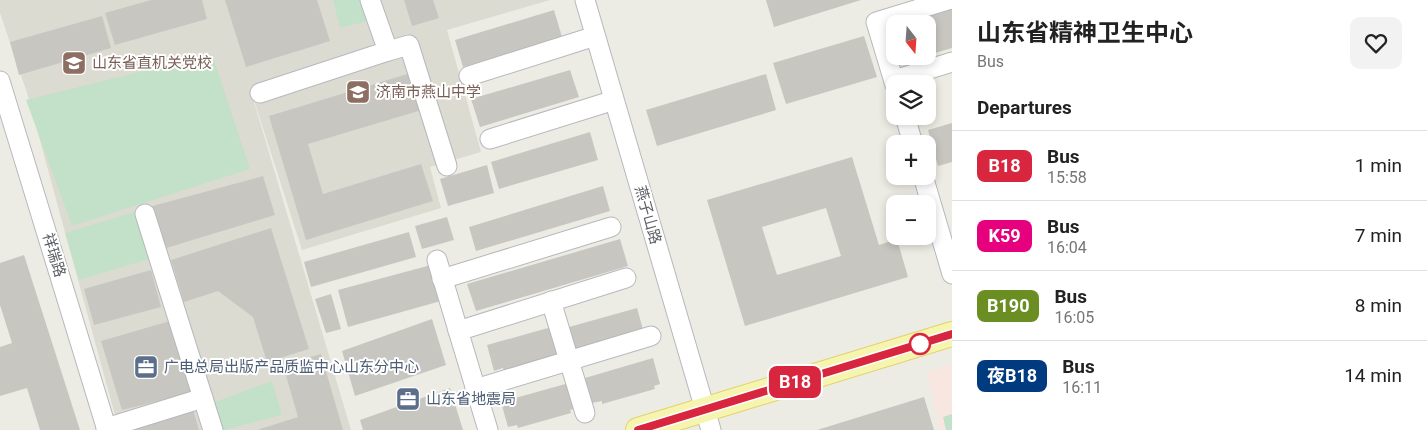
<!DOCTYPE html>
<meta charset="utf-8">
<style>
:root{--surface:#fff;--page:#f2f2f2;--text:#222;--muted:#767676;--line:#e0e0e0}
body{margin:0;font-family:Roboto,"Noto Sans SC",sans-serif;background:var(--page);color:var(--text);height:100vh;display:flex;flex-direction:column;font-size:19px;white-space:nowrap}
*{box-sizing:border-box;margin:0}
p{font-size:16px;color:var(--muted)}
.icon{flex:none;width:28px;height:28px;fill:none;stroke:currentColor;stroke-width:2;stroke-linecap:round;stroke-linejoin:round}
.map{position:relative;flex:1;overflow:hidden}
.side{display:flex;flex-direction:column;background:var(--surface);width:475px}
.side>*{flex:none}
.badge{padding:0 10px;border-radius:8px;font-size:18px;line-height:32px}
.needle{width:32px;rotate:163deg}
.controls{position:absolute;left:886px;top:15px;display:grid;gap:10px}
.controls a{display:grid;place-items:center;width:50px;height:50px;border-radius:10px;background:var(--surface);box-shadow:0 2px 8px #0003;font-size:25px}
.map>.badge{position:absolute;translate:-50% -50%;box-shadow:0 0 0 2px #fff}
h2{padding:0 25px;font-size:19px;line-height:45px}
.round{display:grid;place-items:center;flex:none;width:52px;height:52px;border-radius:10px;background:var(--page)}
.head{display:flex;align-items:center;justify-content:space-between;height:85px;padding:0 25px}
h1{font-size:24px;font-weight:700;line-height:38px}
ul{padding:0;list-style:none}
li{display:flex;align-items:center;gap:15px;height:70px;padding:0 25px;border-top:1px solid var(--line)}
li div{flex:1}
li b{display:block;font-size:19px}
li em{font-style:normal}
li .badge{min-width:55px;font-weight:700;text-align:center}
main{display:flex;flex:1;min-height:0}
.map>svg:first-child{display:block}
</style>
<main>
<div class="map">
<svg width="952" height="430" viewBox="0 0 952 430">
<rect width="100%" height="100%" fill="#edece4"/>
<polygon fill="#dcdbd2" points="0,0 550,0 447,30 481,152 430,167 441,208 302,250 247,78 351,430 119,430 27,93 0,13"/>
<polygon fill="#f8e7e1" points="952,364 952,430 940,430 927,372"/>
<g fill="#c3e1c8">
<polygon points="333,0 363,0 368,21 340,28"/>
<polygon points="212,54 250,169 72,226 26,100"/>
<polygon points="137,211 152,258 79,280 65,233"/>
<polygon points="272,381 282,415 224,430 219,430 212,403"/>
<polygon points="952,414 952,430 946,430 943,417"/>
</g>
<g fill="#c8c6c0" fill-rule="evenodd">
<polygon points="151,0 202,0 207,19 115,45 105,13"/>
<polygon points="225,0 317,0 330,41 246,67"/>
<polygon points="404,0 433,0 439,18 412,26"/>
<polygon points="766,0 861,0 774,27"/>
<polygon points="952,8 952,48 928,55 928,24 901,24"/>
<polygon points="554,10 562,37 463,67 455,40"/>
<polygon points="102,16 111,48 19,75 10,42"/>
<polygon points="864,36 877,77 786,104 773,63"/>
<polygon points="904,56 921,56 921,57 905,61"/>
<polygon points="570,70 579,97 480,127 471,99"/>
<polygon points="414,72 425,109 308,144 323,194 421,164 433,201 306,240 269,116"/>
<polygon points="766,74 776,110 657,146 646,110"/>
<polygon points="952,123 952,162 938,166 928,130"/>
<polygon points="590,132 598,160 499,189 491,162"/>
<path d="M852 157 879 245 897 239 908 277 745 326 707 200ZM826 208 841 256 777 275 762 227Z"/>
<polygon points="487,165 494,193 448,206 440,179"/>
<polygon points="263,176 275,215 163,249 149,207"/>
<polygon points="603,186 610,211 476,251 469,227"/>
<polygon points="447,217 454,240 422,249 415,226"/>
<polygon points="271,228 309,349 267,362 253,317 218,291 184,302 171,260"/>
<polygon points="409,232 416,257 311,287 304,262"/>
<polygon points="620,239 628,266 476,311 467,284"/>
<polygon points="24,255 80,430 40,430 27,388 0,396 0,347 12,343 0,305 0,263"/>
<polygon points="431,265 441,301 348,327 338,290"/>
<polygon points="151,270 161,307 94,325 84,289"/>
<polygon points="331,294 341,329 326,333 315,299"/>
<polygon points="637,308 644,333 576,353 569,327"/>
<polygon points="432,319 446,365 355,396 342,351"/>
<polygon points="170,321 191,393 122,410 101,341"/>
<polygon points="555,326 562,351 556,353 557,356 504,371 503,368 494,371 487,345"/>
<polygon points="321,354 343,430 257,430 298,417 283,365"/>
<polygon points="653,358 660,384 654,386 655,389 602,404 602,401 592,403 585,378"/>
<polygon points="569,383 576,408 570,410 571,413 518,428 517,425 508,427 501,402"/>
<polygon points="450,388 463,430 363,430 360,420"/>
<polygon points="924,397 934,430 817,430"/>
<polygon points="193,409 199,430 125,430"/>
</g>
<g fill="none" stroke-linecap="round" stroke-linejoin="round">
<defs>
<g id="minor">
<polyline points="585,0 711,430"/>
<polyline points="388,51 409,45 447,166"/>
<polyline points="469,76 586,39"/>
<polyline points="894,80 952,62"/>
<polyline points="0,81 107,430"/>
<polyline points="895,85 876,22 948,0"/>
<polyline points="260,93 388,51 370,0"/>
<polyline points="905,116 913,144"/>
<polyline points="490,139 605,103"/>
<polyline points="923,176 952,274"/>
<polyline points="145,214 213,430"/>
<polyline points="437,260 488,430"/>
<polyline points="442,279 611,227"/>
<polyline points="551,301 585,413"/>
<polyline points="458,331 626,278"/>
<polyline points="475,389 651,336"/>
<polyline points="106,428 203,398"/>
</g>
<polyline id="major" points="638,430 952,334"/>
</defs>
<use href="#minor" stroke="#b6b8bc" stroke-width="21"/>
<use href="#major" stroke="#e1d268" stroke-width="26"/>
<use href="#minor" stroke="#fff" stroke-width="19"/>
<use href="#major" stroke="#f6f5b0" stroke-width="24"/>
</g>
<g fill="none" stroke-linecap="round" stroke-linejoin="round">
<defs>
<polyline id="line" points="638,430 952,334"/>
</defs>
<use href="#line" stroke="#fff" stroke-width="11"/>
<use href="#line" stroke="#d7263d" stroke-width="8"/>
</g>
<defs>
<symbol id="university-square" viewBox="-11 -11 22 22"><rect x="-9" y="-9" width="18" height="18" rx="4" fill="#8d6e63" stroke="#fff"/><path d="M0-5L7-2L0 1L-7-2ZM-4 1L0 2.5L4 1V4Q0 6-4 4Z" fill="#fff"/></symbol>
<symbol id="school-square" viewBox="-11 -11 22 22"><rect x="-9" y="-9" width="18" height="18" rx="4" fill="#8d6e63" stroke="#fff"/><path d="M0-5L7-2L0 1L-7-2ZM-4 1L0 2.5L4 1V4Q0 6-4 4Z" fill="#fff"/></symbol>
<symbol id="office-square" viewBox="-11 -11 22 22"><rect x="-9" y="-9" width="18" height="18" rx="4" fill="#5c6f8a" stroke="#fff"/><path d="M-6-3h4V-5.5h4V-3h4V5H-6ZM-1-4.5V-3h2v-1.5ZM-6 0V1H6V0Z" fill="#fff"/></symbol>
</defs>
<g fill-rule="evenodd">
<use href="#university-square" x="60" y="49" width="28" height="28"/>
<use href="#school-square" x="344" y="78" width="28" height="28"/>
<use href="#office-square" x="132" y="353" width="28" height="28"/>
<use href="#office-square" x="394" y="385" width="28" height="28"/>
</g>
<circle fill="#fff" stroke="#d7263d" stroke-width="2.5" cx="920" cy="344" r="10"/>
<g text-anchor="middle" dominant-baseline="central" stroke-width="4" stroke-linejoin="round" paint-order="stroke">
<g font-size="15" fill="#785e54" stroke="#fff" text-anchor="start">
<text x="92" y="63">山东省直机关党校</text>
<text x="376" y="92">济南市燕山中学</text>
</g>
<g font-size="15" fill="#5c5e63" stroke="#fff">
<text transform="translate(648 215) rotate(74)">燕子山路</text>
<text transform="translate(54 255) rotate(73)">祥瑞路</text>
</g>
<g font-size="15" fill="#4e5e75" stroke="#fff" text-anchor="start">
<text x="164" y="367">广电总局出版产品质监中心山东分中心</text>
<text x="426" y="399">山东省地震局</text>
</g>
</g>
</svg>
<div class="controls">
<a><svg class="needle" viewBox="-14 -14 28 28"><path d="M0-13l5 13h-10z" fill="#e53935"/><path d="M0 13l5-13h-10z" fill="#767676"/></svg></a>
<a><svg class="icon" aria-label="layers" viewBox="0 0 24 24"><path d="M12 4l9 5-9 5-9-5zM3 14l9 5 9-5"/></svg></a>
<a>+</a>
<a>−</a>
</div>
<b class="badge" style="left:795px;top:382px;background:#d7263d;color:#fff">B18</b>
</div>
<section class="side">
<div class="head"><div><h1>山东省精神卫生中心</h1><p>Bus</p></div><a class="round"><svg class="icon" aria-label="heart" viewBox="0 0 24 24"><path d="M12 20l-8-8c-3-5 5-10 8-4 3-6 11-1 8 4z"/></svg></a></div>
<h2>Departures</h2>
<ul>
<li><span class="badge" style="background:#d7263d;color:#fff">B18</span><div><b>Bus</b><p>15:58</p></div><em>1 min</em></li>
<li><span class="badge" style="background:#e6007e;color:#fff">K59</span><div><b>Bus</b><p>16:04</p></div><em>7 min</em></li>
<li><span class="badge" style="background:#6b8e23;color:#fff">B190</span><div><b>Bus</b><p>16:05</p></div><em>8 min</em></li>
<li><span class="badge" style="background:#003b80;color:#fff">夜B18</span><div><b>Bus</b><p>16:11</p></div><em>14 min</em></li>
</ul>
</section>
</main>
